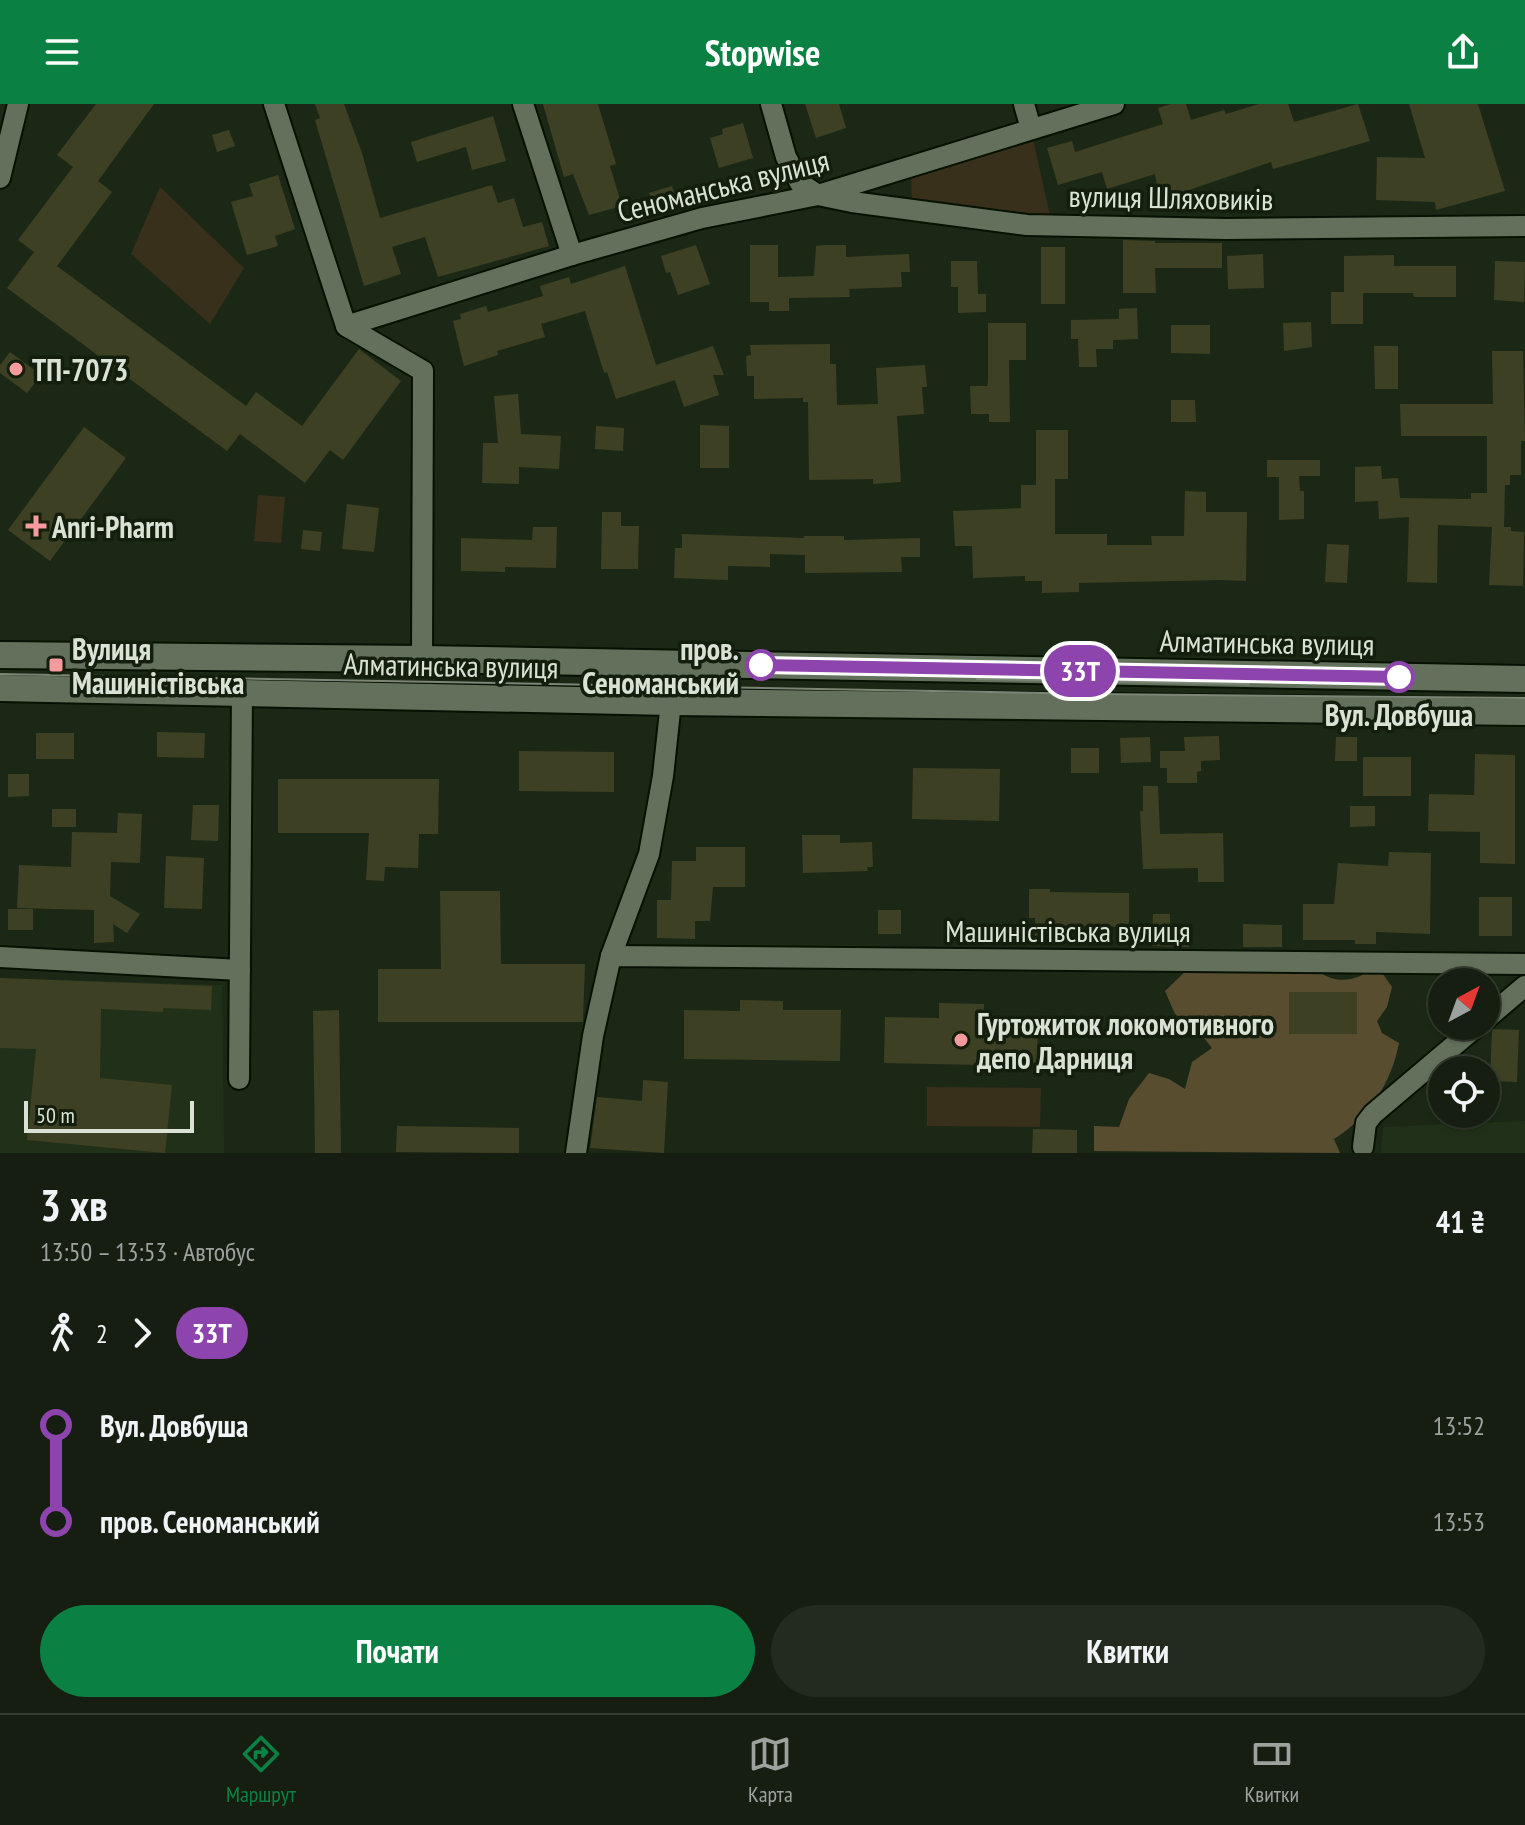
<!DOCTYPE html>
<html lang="uk">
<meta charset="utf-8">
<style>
:root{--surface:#151e10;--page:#222b1e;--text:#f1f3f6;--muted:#9da29f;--line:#343c30;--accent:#0b8043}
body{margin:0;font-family:"PT Sans Narrow",sans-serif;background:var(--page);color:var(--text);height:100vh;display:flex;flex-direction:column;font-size:30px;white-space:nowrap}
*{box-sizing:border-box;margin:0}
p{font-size:26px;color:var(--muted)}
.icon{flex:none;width:44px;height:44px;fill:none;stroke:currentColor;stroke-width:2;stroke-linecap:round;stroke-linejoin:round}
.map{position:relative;height:1049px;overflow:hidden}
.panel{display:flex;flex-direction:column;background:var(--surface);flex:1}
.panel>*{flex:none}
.badge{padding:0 16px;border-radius:26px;font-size:28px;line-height:52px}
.needle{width:52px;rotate:41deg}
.buttons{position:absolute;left:1428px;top:864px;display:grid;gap:16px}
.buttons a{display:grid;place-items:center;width:72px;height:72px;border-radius:50%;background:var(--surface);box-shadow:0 2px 6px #0004,0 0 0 2px var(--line);font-size:40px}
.scale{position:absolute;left:24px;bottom:20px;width:170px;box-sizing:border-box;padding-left:8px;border:4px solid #dae2d6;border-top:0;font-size:22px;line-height:28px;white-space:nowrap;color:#dae2d6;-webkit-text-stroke:6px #131e0d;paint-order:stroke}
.map>.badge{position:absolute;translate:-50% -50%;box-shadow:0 0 0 4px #fff}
.legs{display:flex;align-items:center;gap:12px;height:88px;padding:0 40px;font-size:26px}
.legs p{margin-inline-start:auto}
.head{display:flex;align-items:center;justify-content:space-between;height:136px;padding:0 40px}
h1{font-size:44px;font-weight:800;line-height:60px}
.primary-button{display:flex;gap:16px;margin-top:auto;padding:16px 40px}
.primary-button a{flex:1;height:92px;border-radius:48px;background:var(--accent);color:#fff;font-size:32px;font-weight:800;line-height:92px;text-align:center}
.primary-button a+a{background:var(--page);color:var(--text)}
ul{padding:0 40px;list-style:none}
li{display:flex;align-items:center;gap:28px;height:96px;font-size:30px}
li i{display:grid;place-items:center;width:12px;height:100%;margin:0 10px;background:currentColor}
li i::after{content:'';width:20px;height:20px;margin:-10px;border:6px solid;border-radius:50%;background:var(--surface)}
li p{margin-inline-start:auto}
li:first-child i{background:linear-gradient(#0000 50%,currentColor 0)}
li:last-child i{background:linear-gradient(currentColor 50%,#0000 0)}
header{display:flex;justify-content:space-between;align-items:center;height:104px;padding:0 40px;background:var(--accent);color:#fff;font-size:36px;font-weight:800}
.menu{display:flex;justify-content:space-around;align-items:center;height:112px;border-top:2px solid var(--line);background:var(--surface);font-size:22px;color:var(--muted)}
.menu a{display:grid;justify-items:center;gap:4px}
.menu .selected{color:var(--accent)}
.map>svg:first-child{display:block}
</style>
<header><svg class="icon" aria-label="menu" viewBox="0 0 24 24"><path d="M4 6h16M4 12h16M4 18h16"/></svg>Stopwise<svg class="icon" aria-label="share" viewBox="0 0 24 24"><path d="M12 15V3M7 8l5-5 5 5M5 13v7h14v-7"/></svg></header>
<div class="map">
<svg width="1525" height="1049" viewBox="0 0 1525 1049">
<rect width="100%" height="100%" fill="#1c2816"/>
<g fill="#213119">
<polygon points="0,874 222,881 224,1049 0,1049"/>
<polygon points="1525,1017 1525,1049 1381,1049 1383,1023"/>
</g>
<g fill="#39301b">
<polygon points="1033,35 1050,112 912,96 911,70"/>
<polygon points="160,83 244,164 210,220 131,150"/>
<polygon points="258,391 285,393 281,439 254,437"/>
<polygon points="927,983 1041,984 1040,1023 927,1022"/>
</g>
<path fill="#594d30" d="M1378 863 1392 883 1387 903 1377 917 1382 929 1399 939C1391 980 1369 1013 1334 1035L1340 1049 1094 1047V1022L1119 1023 1129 995 1149 969 1169 975 1185 985 1192 958 1212 944 1196 924 1175 910 1165 887 1189 864 1315 865C1338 883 1355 876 1378 863Z"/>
<g fill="#3e4023">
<polygon points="96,0 154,0 98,77 112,88 57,162 246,302 256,288 302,322 359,245 401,277 343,356 330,346 305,379 240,330 227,347 7,184 34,148 18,136 73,63 57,51"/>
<polygon points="315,0 344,0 362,49 380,114 492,81 498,99 514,94 523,123 542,118 549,142 438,173 425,133 392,143 401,170 364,182 315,16 320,14"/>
<polygon points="543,0 598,0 616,60 610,62 622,102 589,111 573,70 564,73"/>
<polygon points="805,0 839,0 846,24 816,34"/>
<polygon points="1171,0 1186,0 1191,16 1224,6 1226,10 1259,0 1288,0 1294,18 1358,0 1370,37 1273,65 1271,58 1189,86 1191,92 1160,98 1155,70 1107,85 1102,68 1058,81 1047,44 1072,37 1075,48 1163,20 1158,4"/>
<polygon points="1409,0 1478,0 1505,87 1436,106 1435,98 1376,96 1377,53 1425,54"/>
<polygon points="493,12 506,57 472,66 466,43 417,58 411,38"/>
<polygon points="743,19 753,54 719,64 710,34 723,30 722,25"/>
<polygon points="229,26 235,42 217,48 212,31"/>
<polygon points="278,71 295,125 275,132 278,142 247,151 231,98 253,92 249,80"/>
<polygon points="672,82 677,100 655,107 649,89"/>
<polygon points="1123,136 1155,137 1155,139 1222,139 1222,164 1155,164 1156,189 1123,189"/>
<polygon points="696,141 710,180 678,191 670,168 666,169 661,152"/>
<polygon points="750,141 778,141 778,173 814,172 816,142 825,141 846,141 846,153 909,150 910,168 901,168 902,183 849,185 850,193 789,194 789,207 769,207 769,198 750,198"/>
<rect x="1041" y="143" width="24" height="57"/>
<polygon points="1263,150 1264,184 1228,185 1227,152"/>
<polygon points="1394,151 1394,162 1456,162 1456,193 1414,193 1413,189 1363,189 1363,220 1331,220 1331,188 1344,188 1344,152"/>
<polygon points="951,157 977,157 978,190 986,190 986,208 958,209 958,183 951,183"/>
<polygon points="1495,157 1525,158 1524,198 1494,196"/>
<polygon points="625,162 656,261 713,242 724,271 713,271 719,291 684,303 675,276 616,295 607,268 604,269 585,207 541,220 545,233 497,247 498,251 464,262 453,217 461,215 460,210 486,202 488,208 543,192 540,182 569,173 571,180"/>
<polygon points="1137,204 1138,235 1113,236 1113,245 1096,245 1097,263 1079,263 1078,235 1071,235 1071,216 1119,215 1119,205"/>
<polygon points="1311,218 1312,243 1284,247 1283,219"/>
<polygon points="988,219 1026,219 1026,256 1009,256 1010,318 989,318 989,310 971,310 970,282 987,282 988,278"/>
<polygon points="1171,221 1210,221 1210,250 1171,249"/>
<polygon points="830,240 830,260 836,260 837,301 878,300 876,264 925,261 927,283 922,283 924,310 897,312 901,378 873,380 873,375 809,376 808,298 803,298 803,294 754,295 754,272 747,272 746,252 751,251 750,241"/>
<polygon points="1374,242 1398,242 1398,285 1375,285"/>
<polygon points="1492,247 1523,247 1525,337 1521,337 1521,371 1510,371 1510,381 1505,381 1504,423 1511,423 1511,427 1524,428 1523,482 1489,481 1492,423 1438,421 1437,479 1407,478 1409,413 1379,415 1378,397 1355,398 1355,363 1381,362 1382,375 1398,374 1400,394 1471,395 1471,389 1487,389 1487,332 1401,332 1400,300 1493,300"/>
<polygon points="10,248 41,271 27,289 0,269 0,261"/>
<polygon points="518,290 521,330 561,332 559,365 519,363 519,380 482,379 483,339 498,339 494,292"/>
<polygon points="1171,296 1195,296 1196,318 1171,318"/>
<polygon points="700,321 729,322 729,364 700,364"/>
<polygon points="596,322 624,324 623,347 595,345"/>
<polygon points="84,323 126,354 50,457 8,426"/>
<polygon points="1036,326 1068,326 1068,375 1055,375 1055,430 1107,430 1107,441 1152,441 1151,432 1184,432 1185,387 1206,388 1206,408 1247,408 1246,477 1222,476 1079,479 1079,488 1042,489 1042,477 1025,477 1025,472 973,474 972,442 955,442 953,407 1021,404 1021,381 1036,381"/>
<polygon points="1267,356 1320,356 1320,372 1299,372 1300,387 1304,387 1304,415 1279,416 1279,373 1267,373"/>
<polygon points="347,400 379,404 374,448 342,445"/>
<polygon points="602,408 621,408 621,422 639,422 638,465 601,465"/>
<polygon points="533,423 557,423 556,464 505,463 505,468 461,467 461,434 532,436"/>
<polygon points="303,426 322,428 320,447 301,445"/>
<polygon points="682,430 804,434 804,432 844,432 844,436 920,434 920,453 901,453 902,468 805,469 805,451 770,450 770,463 728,462 728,476 674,474 675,444 682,444"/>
<polygon points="1327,440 1349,441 1347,479 1325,478"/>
<polygon points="157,628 205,629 204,654 157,653"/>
<rect x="36" y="629" width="38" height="26"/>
<polygon points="1219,632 1220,656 1201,657 1201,667 1197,668 1197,679 1167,679 1167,664 1160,664 1160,647 1185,647 1184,633"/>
<polygon points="1150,633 1151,658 1121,659 1120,634"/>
<polygon points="1336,633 1357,633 1357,657 1335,657"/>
<rect x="1071" y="644" width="28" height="25"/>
<polygon points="519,647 614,648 614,688 519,687"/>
<polygon points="1475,650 1515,651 1515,760 1480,759 1480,728 1428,727 1429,690 1474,691"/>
<rect x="1363" y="653" width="48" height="39"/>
<polygon points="913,664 1000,665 999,717 912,715"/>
<polygon points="8,670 29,670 29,692 8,693"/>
<polygon points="278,675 439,675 438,730 419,730 418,764 385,763 384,777 366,776 369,729 278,729"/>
<polygon points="1143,682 1158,682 1160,730 1223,729 1224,778 1198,778 1198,764 1143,765 1140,707 1143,707"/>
<polygon points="193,701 219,701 218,737 191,736"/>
<polygon points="1350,702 1375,702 1375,722 1350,723"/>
<rect x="52" y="705" width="24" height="18"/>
<polygon points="118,709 142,710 140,759 111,758 110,792 140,810 127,829 113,820 114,838 94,839 94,806 17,804 19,761 71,763 72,728 117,729"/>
<polygon points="802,731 840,731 840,739 872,738 873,763 867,763 868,767 803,769"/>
<polygon points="696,743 745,743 745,783 713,783 710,817 695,817 695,835 657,834 657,796 671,796 672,757 696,757"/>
<polygon points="1389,748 1431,749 1430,830 1376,828 1376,840 1355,840 1355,836 1303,836 1303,800 1334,800 1338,759 1388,762"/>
<polygon points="166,752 204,754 202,805 164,804"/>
<polygon points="1029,785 1050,785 1050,788 1129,789 1129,823 1062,822 1062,835 1035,835 1035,814 1029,814"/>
<polygon points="440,787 500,787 501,860 585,860 583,918 378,918 378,865 441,865"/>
<rect x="1479" y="793" width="33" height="39"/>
<rect x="8" y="805" width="25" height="21"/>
<rect x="878" y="806" width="23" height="24"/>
<polygon points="1153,810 1170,810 1170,823 1190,824 1189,843 1152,842"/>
<polygon points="1243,820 1282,821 1282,843 1243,843"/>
<polygon points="0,874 212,882 211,906 163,904 163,908 101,905 100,974 172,981 165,1049 27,1036 36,945 0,944"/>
<rect x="1289" y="888" width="68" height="42"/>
<polygon points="740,896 783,897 783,906 841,906 840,957 684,955 684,906 740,907"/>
<polygon points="939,899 984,900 984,912 1038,913 1037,962 884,959 885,913 939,914"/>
<polygon points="339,906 341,1049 315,1049 313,907"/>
<polygon points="1494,925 1519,926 1517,978 1490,977 1492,926"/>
<polygon points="643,976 668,978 664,1049 590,1044 597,993 642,997"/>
<polygon points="397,1022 519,1024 519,1049 396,1048"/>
<polygon points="1033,1025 1077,1026 1077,1049 1032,1049"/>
</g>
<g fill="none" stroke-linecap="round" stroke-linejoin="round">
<defs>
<g id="minor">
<polyline points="274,0 346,222 423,267 422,555"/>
<polyline points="523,0 572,151"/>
<polyline points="771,0 786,53 800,79 818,91 852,98 1027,121 1226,125 1525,122"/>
<polyline points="1024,0 1031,25"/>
<polyline points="0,74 18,0"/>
<polyline points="346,222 572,151 702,114 818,91 1114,0"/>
<polyline points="611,852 649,750 663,672 671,598"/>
<polyline points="0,853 240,866"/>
<polyline points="1486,915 1525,882"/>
<polyline points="239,975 242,588"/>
<polyline points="1363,1043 1366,1019 1373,1010 1477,922"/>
<polyline points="576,1049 593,932 611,852 1525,860"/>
</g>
<g id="tertiary">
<polyline points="0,551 422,555 1525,575"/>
<polyline points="0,584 671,598 1525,608"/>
</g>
</defs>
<use href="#minor" stroke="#061102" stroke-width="24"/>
<use href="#tertiary" stroke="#061102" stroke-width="30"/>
<use href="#minor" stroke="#63715c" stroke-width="20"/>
<use href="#tertiary" stroke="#63715c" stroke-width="26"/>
<g stroke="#7c8677" stroke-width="2">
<polyline points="0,570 1095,590 1525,594"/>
<polyline points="977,575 1249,580"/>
</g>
</g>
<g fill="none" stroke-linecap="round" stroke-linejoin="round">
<defs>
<polyline id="line-1" points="761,561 1399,573"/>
</defs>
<use href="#line-1" stroke="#fff" stroke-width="18"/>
<use href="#line-1" stroke="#8e44ad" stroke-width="12"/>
</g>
<g fill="#f59b9e" stroke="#131e0d" stroke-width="3">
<circle cx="16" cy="265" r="8"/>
<path d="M32 410h8v8h8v8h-8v8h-8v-8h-8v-8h8z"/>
<rect x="48" y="553" width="16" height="16" rx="4"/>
<circle cx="961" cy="936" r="8"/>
</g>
<g fill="#fff" stroke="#8e44ad" stroke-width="4">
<circle cx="761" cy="561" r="14"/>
<circle cx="1399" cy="573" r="14"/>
</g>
<g text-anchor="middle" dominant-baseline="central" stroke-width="7" stroke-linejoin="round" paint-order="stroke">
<g font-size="30" fill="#dae2d6" stroke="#131e0d">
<text transform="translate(723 81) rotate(-14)">Сеноманська вулиця</text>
<text transform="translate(1171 93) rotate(1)">вулиця Шляховиків</text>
<text transform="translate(1267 538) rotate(1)">Алматинська вулиця</text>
<text transform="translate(451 561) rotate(1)">Алматинська вулиця</text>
<text x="1068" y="826">Машиністівська вулиця</text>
</g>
<g font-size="30" font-weight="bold" fill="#dae2d6" stroke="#131e0d" text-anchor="start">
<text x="32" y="265">ТП-7073</text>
<text x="52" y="422">Anri-Pharm</text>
<text x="72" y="544">Вулиця<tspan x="72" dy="34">Машиністівська</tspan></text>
<text x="977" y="919">Гуртожиток локомотивного<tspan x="977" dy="34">депо Дарниця</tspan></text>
</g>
<g font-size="30" font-weight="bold" fill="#dae2d6" stroke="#131e0d" text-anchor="end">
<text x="739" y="544">пров.<tspan x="739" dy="34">Сеноманський</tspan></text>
<text x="1399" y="610" text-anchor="middle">Вул. Довбуша</text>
</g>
</g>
</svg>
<div class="buttons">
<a><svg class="needle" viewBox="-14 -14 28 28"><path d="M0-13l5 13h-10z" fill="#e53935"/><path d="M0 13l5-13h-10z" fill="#9da29f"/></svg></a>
<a><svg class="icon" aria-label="locate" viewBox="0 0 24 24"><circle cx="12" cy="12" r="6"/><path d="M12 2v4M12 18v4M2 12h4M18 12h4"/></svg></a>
</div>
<div class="scale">50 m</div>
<b class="badge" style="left:1080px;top:567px;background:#8e44ad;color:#fff">33Т</b>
</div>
<section class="panel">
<div class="head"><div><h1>3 хв</h1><p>13:50 – 13:53 · Автобус</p></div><b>41 ₴</b></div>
<div class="legs"><svg class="icon" aria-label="walk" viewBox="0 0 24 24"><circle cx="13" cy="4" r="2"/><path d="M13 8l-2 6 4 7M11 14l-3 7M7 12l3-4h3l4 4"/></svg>2<svg class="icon" aria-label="forward" viewBox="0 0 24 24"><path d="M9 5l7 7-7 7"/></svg><b class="badge" style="background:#8e44ad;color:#fff">33Т</b></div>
<ul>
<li><i style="color:#8e44ad"></i><b>Вул. Довбуша</b><p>13:52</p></li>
<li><i style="color:#8e44ad"></i><b>пров. Сеноманський</b><p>13:53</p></li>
</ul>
<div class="primary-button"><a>Почати</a><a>Квитки</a></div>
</section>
<nav class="menu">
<a class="selected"><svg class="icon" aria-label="directions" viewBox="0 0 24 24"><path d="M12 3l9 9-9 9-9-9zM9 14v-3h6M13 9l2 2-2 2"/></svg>Маршрут</a>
<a><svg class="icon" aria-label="map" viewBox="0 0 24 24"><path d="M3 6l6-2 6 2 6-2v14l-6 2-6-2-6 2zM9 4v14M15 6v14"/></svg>Карта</a>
<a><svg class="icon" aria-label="tickets" viewBox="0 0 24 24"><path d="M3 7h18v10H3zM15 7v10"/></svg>Квитки</a>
</nav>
